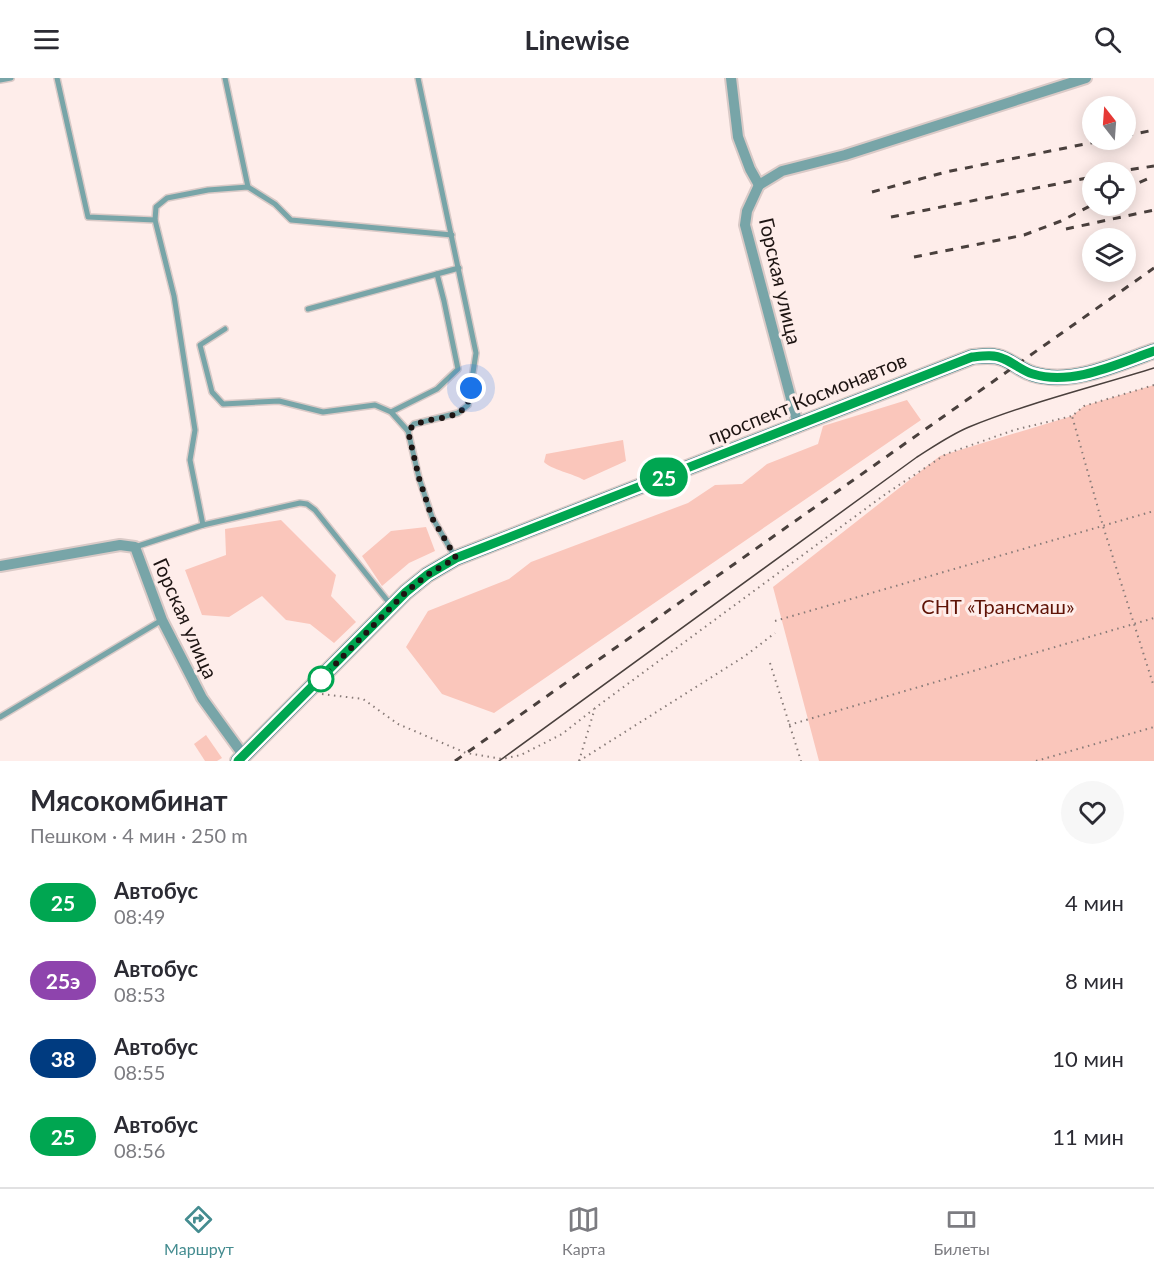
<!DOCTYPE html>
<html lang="ru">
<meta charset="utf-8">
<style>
:root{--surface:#fff;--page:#f7f7f7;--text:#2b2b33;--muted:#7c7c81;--line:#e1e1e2;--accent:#448c90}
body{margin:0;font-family:Lato,sans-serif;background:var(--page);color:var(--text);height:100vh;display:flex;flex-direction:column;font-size:22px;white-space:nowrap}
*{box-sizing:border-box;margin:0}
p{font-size:20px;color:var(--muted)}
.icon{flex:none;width:33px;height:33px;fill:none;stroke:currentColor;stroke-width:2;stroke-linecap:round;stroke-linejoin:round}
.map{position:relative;height:683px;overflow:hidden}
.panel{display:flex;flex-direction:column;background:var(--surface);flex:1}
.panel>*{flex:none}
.badge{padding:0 12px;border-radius:20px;font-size:21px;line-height:39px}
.needle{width:39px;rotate:343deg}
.tools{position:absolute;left:1082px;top:18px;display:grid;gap:12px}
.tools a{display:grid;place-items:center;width:54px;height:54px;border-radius:50%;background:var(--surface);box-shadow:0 3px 15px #0003;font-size:30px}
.you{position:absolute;width:30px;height:30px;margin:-15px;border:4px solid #fff;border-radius:50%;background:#1a73e8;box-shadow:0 0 0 9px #1a73e833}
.map>.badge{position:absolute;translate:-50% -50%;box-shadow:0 0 0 3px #fff}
.round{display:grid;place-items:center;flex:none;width:63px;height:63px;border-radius:32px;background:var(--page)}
.head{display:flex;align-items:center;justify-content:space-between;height:102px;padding:0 30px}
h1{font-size:28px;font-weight:700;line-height:45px}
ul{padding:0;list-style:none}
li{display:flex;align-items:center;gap:18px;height:78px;padding:0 30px}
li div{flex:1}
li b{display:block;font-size:22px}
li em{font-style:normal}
li .badge{min-width:66px;font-weight:700;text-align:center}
header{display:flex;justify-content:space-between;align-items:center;height:78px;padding:0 30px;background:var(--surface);font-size:27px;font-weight:700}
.dock{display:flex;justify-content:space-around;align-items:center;height:84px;border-top:2px solid var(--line);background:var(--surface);font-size:16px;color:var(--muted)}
.dock a{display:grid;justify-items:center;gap:3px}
.dock .on{color:var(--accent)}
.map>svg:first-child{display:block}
</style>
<header><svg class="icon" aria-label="menu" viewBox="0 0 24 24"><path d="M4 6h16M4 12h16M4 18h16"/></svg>Linewise<svg class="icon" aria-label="search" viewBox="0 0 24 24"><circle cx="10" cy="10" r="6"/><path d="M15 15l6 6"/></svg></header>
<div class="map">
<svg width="1154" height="683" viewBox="0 0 1154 683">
<rect width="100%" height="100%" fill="#feedea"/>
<g fill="#fac6bb">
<polygon points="1154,307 1154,683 819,683 773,509 940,378 1072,338 1084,328"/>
<polygon points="907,322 921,342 494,635 442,616 406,569 428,533 509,501 531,484 688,425 715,407 742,406 767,386 818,366 823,348"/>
<path d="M623 362 626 383 584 402C574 396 550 391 544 384L546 376Z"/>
<polygon points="281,442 336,497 331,518 356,544 334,565 310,546 286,542 262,518 229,539 202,537 185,492 226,477 225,451"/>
<polygon points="426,449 435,473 409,485 382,508 362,478 391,453"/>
<polygon points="206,657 222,680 217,683 205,683 194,666"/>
</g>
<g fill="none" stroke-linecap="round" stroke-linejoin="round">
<defs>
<g id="service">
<polyline points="57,0 88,139 155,142 174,218 195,352 190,382 203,447"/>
<polyline points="225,0 248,109"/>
<polyline points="418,0 476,275 468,327 458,335 414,346 408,353 419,400 432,439 455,479"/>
<polyline points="0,2 11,0"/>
<polyline points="155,142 156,129 167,120 208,112 248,109 275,126 291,142 452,157"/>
<polyline points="308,231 459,190"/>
<polyline points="225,251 200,267 212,314 223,326 279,323 323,334 375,327 391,334 408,353"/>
<polyline points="391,334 437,311 458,291 444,223 437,196"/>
<polyline points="135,469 203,447 300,425 307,426 315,432 391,527"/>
<polyline points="0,639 162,542"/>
</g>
<g id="minor">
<polyline points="731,0 738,59 750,91 759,107"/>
<polyline points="759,107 782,93 845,77 1086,0"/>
<polyline points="759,107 747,133 745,147 798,347"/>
<polyline points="0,488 120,467 135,469 162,542 202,620 244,678"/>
</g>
<path id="secondary" d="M238 683 406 514 427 497 456 480 972 279C982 278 994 276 1004 281 1014 285 1022 293 1033 296 1072 308 1117 286 1154 273"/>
</defs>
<use href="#service" stroke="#dacac7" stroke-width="8"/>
<use href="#minor" stroke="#dacac7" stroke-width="14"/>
<use href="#secondary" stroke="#dacac7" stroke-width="18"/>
<g stroke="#887b78" stroke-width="2" stroke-dasharray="1.5 4.5" stroke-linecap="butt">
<polyline points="1154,307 1084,328 1072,338 1103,448 1154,609"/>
<polyline points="775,543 1154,433"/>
<polyline points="770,585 801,683"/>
<polyline points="322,616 363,621 398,646 466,675 502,681 521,677 562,656 594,631"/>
<polyline points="789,647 1154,540"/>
<polyline points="579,683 595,630 887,415 946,376 1014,352 1072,338"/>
<polyline points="579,683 745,578 775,555"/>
<polyline points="1036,683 1154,649"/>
</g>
<use href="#service" stroke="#78a5a8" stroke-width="5"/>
<use href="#minor" stroke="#78a5a8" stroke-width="10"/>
<use href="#secondary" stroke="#357f84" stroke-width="15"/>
<path stroke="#4a403d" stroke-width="1.5" d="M499 683 917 379C933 369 950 357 969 349 1028 325 1093 309 1154 290"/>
<g stroke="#4a403d" stroke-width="3" stroke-dasharray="8 8" stroke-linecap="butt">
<polyline points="1125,58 1154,52"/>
<polyline points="1115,94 1154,88"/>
<polyline points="1125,111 1154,98"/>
<polyline points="872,114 946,94 1105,62"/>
<polyline points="891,139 1092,99"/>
<polyline points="1066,151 1154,132"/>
<polyline points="914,179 1024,157 1061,143 1092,127"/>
<polyline points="455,683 1154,190"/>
</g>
</g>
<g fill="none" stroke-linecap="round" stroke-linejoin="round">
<defs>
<path id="line" d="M238 683 406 514 427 497 456 480 972 279C982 278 994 276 1004 281 1014 285 1022 293 1033 296 1072 308 1117 286 1154 273"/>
</defs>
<use href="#line" stroke="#fff" stroke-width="14"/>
<use href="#line" stroke="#00a651" stroke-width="9"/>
<path stroke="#1d1412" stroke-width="6" stroke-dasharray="0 10.8" d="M321 601 406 514 427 497 456 480 432 440 419 400 408 353C422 336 452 346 466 328 469 324 470 316 471 310"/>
</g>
<circle fill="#fff" stroke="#00a651" stroke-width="3" cx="321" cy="601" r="12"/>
<g text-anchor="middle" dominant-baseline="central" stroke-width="6" stroke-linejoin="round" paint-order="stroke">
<g font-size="20" fill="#1d1412" stroke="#feedea">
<text transform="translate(781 203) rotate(77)">Горская улица</text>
<text transform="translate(807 320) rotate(-22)">проспект Космонавтов</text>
<text transform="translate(186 540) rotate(66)">Горская улица</text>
</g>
<g font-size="20" fill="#5f1306" stroke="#feedea">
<text x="998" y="528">СНТ «Трансмаш»</text>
</g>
</g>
</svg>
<div class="tools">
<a><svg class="needle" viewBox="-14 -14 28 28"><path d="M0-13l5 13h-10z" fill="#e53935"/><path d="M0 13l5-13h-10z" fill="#7c7c81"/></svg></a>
<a><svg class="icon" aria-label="locate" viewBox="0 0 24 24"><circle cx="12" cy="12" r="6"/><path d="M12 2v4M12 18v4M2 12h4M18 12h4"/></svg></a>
<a><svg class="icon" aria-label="layers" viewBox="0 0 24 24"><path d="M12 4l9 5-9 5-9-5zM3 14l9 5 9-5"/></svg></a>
</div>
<div class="you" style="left:471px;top:310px"></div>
<b class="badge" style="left:664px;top:399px;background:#00a651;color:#fff">25</b>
</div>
<section class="panel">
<div class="head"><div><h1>Мясокомбинат</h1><p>Пешком · 4 мин · 250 m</p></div><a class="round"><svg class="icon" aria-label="heart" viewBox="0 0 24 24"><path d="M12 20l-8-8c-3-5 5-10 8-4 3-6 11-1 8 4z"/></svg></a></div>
<ul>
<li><span class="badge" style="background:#00a651;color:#fff">25</span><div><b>Автобус</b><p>08:49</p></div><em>4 мин</em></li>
<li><span class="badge" style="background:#8e44ad;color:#fff">25э</span><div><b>Автобус</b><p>08:53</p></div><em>8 мин</em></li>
<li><span class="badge" style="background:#003b80;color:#fff">38</span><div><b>Автобус</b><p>08:55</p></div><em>10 мин</em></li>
<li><span class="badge" style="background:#00a651;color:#fff">25</span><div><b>Автобус</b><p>08:56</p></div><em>11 мин</em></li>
</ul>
</section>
<nav class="dock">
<a class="on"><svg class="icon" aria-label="directions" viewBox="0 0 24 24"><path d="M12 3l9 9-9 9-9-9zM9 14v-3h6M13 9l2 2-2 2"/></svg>Маршрут</a>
<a><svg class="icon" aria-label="map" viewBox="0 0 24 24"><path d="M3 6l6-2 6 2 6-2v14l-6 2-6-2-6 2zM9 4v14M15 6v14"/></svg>Карта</a>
<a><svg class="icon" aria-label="tickets" viewBox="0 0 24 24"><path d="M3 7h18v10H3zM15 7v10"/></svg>Билеты</a>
</nav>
